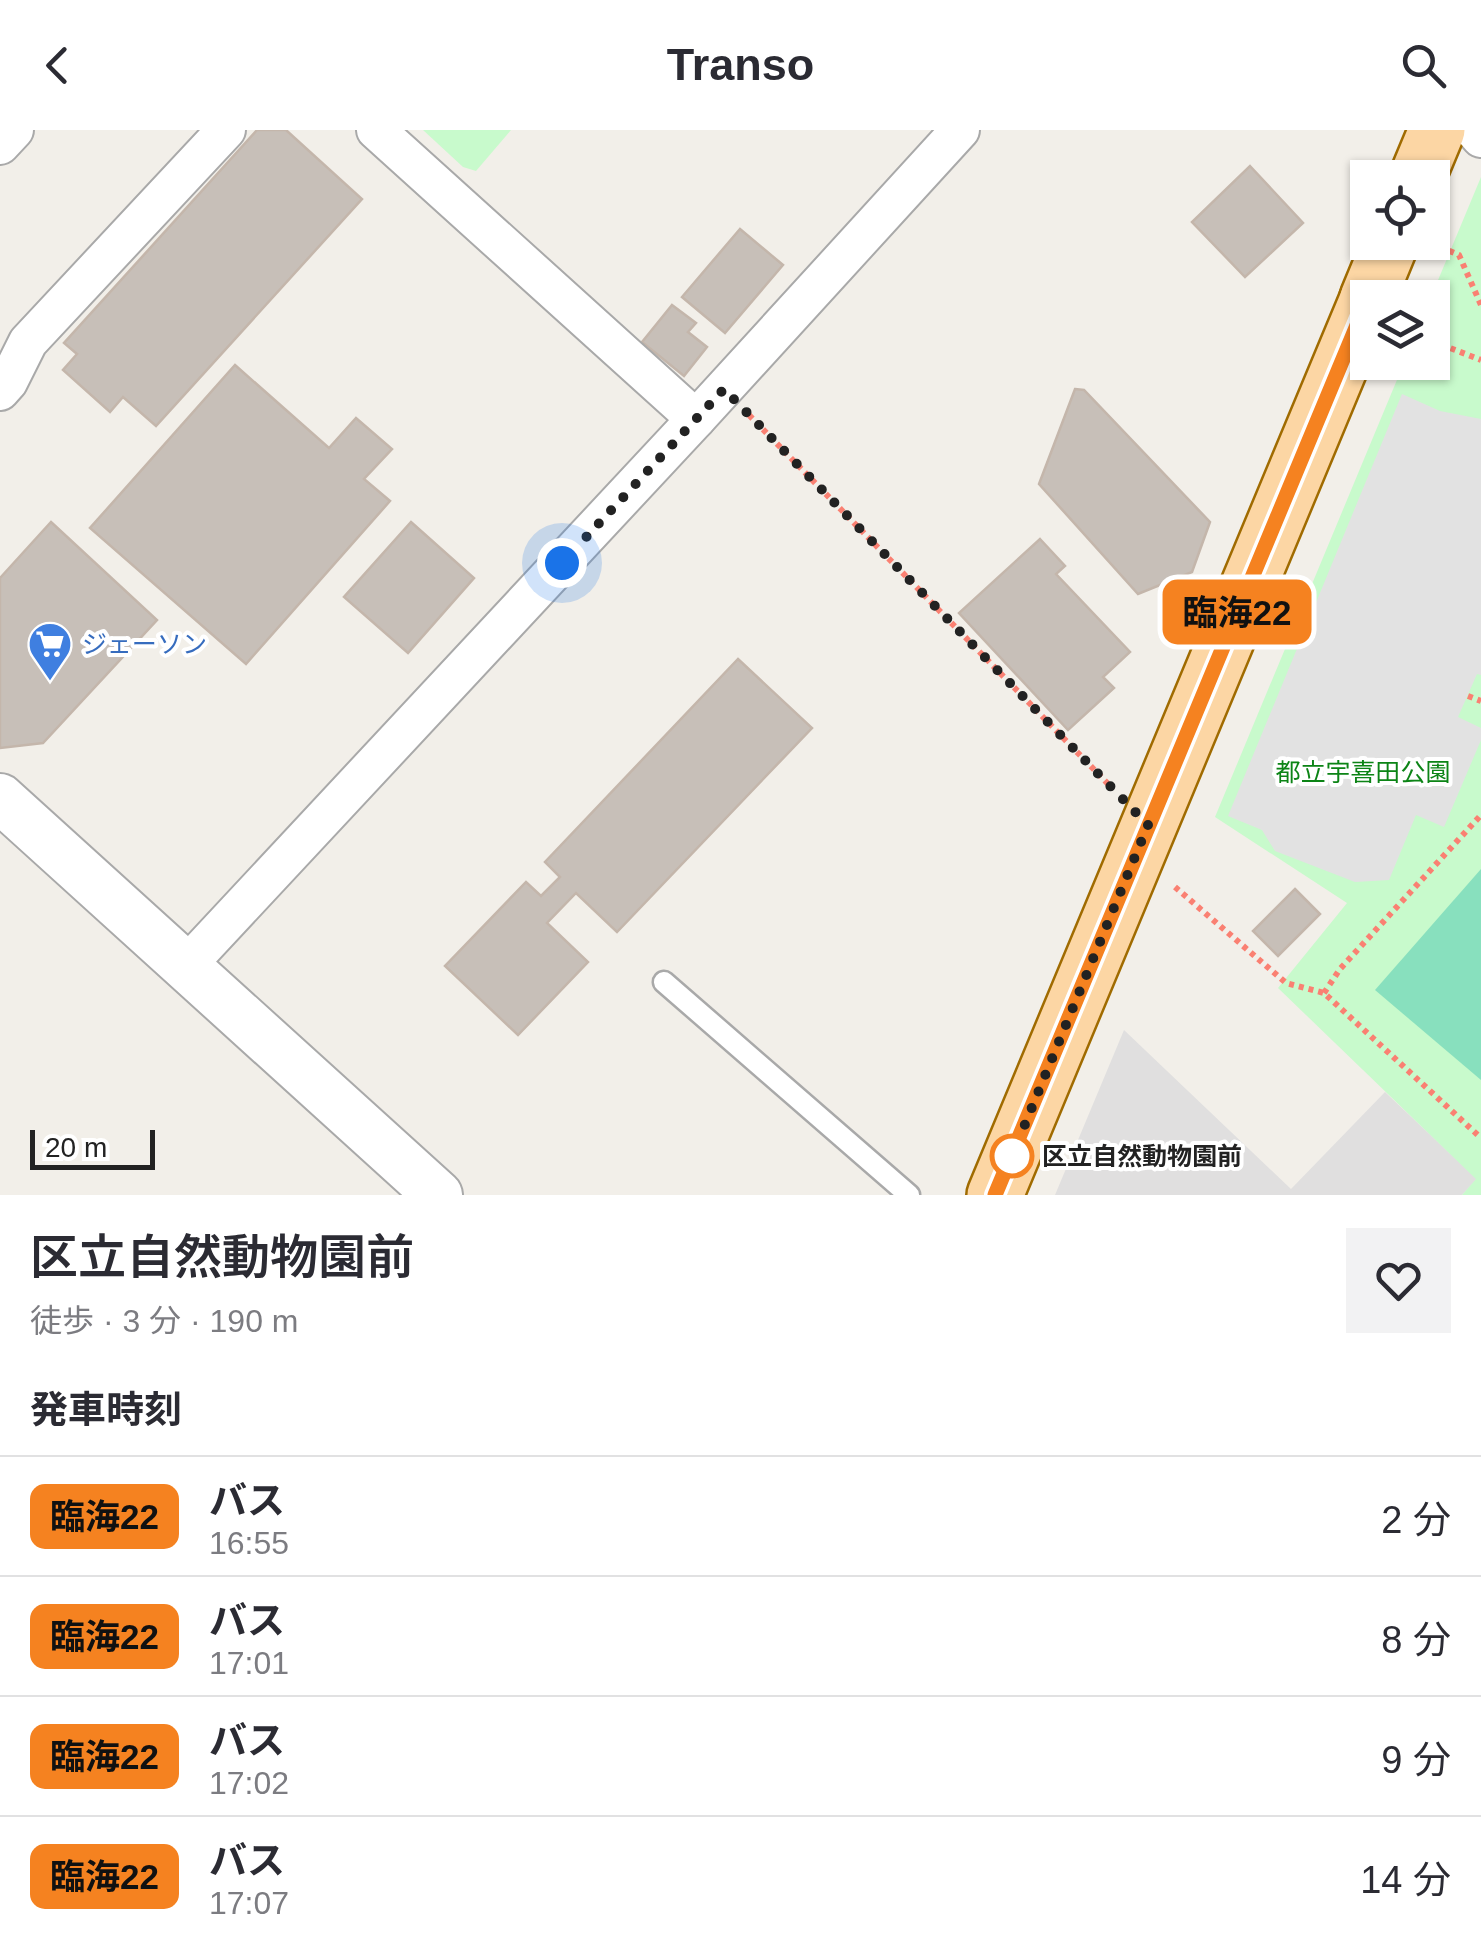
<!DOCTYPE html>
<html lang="ja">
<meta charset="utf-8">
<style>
:root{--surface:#fff;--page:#f2f2f3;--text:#2b2b33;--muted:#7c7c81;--line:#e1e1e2}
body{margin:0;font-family:Arial,"Noto Sans JP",sans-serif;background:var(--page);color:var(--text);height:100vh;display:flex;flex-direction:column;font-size:38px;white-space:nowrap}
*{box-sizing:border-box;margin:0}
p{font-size:32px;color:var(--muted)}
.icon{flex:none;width:55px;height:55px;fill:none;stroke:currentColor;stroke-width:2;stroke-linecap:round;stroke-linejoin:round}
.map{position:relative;height:1065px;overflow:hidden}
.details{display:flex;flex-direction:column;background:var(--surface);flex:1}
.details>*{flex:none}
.badge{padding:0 20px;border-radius:15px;font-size:35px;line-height:65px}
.fabs{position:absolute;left:1350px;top:30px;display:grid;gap:20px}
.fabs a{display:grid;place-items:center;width:100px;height:100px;border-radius:0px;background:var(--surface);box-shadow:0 2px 8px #0004;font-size:50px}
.scale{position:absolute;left:30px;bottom:25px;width:125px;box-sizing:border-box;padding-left:10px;border:5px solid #222;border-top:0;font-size:28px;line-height:35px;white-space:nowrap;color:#222;-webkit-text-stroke:8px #fff;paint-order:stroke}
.you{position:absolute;width:50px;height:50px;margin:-25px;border:8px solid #fff;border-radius:50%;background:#1a73e8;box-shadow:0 0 0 15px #1a73e833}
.map>.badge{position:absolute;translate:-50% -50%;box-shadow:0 0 0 5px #fff}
h2{padding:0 30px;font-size:38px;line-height:90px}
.round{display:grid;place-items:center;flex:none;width:105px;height:105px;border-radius:0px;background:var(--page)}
.summary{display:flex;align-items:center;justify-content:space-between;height:170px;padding:0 30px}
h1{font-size:48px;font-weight:600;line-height:75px}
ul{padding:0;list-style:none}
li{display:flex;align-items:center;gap:30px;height:120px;padding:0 30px;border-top:2px solid var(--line)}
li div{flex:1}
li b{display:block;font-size:38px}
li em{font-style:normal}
li .badge{min-width:110px;font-weight:700;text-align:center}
header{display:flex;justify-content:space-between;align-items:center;height:130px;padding:0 30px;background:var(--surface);font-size:45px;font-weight:600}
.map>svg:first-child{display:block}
</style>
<header><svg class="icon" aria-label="back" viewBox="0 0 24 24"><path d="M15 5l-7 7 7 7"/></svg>Transo<svg class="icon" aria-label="search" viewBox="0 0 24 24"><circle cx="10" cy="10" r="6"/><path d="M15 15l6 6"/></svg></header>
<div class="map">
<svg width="1481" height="1065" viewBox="0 0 1481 1065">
<rect width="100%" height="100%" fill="#f2efe9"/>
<polygon fill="#e0dfdf" points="1124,900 1291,1059 1385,962 1477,1049 1462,1065 1055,1065"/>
<g fill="#c8facc">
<polygon points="423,0 511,0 476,41 463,37"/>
<polygon points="1481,47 1481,1065 1462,1065 1476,1049 1278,858 1347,773 1215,687 1404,233 1432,232 1431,167"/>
</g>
<polygon fill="#88e0be" points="1481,739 1481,950 1375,860"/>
<polygon fill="#e2e2e2" points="1402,264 1440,281 1481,289 1481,545 1477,544 1458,587 1481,598 1481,610 1444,697 1416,685 1389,750 1355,752 1275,721 1262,700 1228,686"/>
<g fill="#c7bfb8" stroke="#c4b6ab" stroke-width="2.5">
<polygon points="257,0 286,0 362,69 156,296 123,267 110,282 63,240 77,224 64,213"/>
<polygon points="1250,36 1303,93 1245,147 1192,92"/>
<polygon points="740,99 783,135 725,203 682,167"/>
<polygon points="672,175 696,193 688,202 707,217 684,246 642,212"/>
<polygon points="235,235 329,318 356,288 392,319 364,349 390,371 246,534 90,398"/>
<polygon points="1075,259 1084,260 1210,392 1192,442 1138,464 1039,354"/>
<polygon points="51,392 157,490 43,613 0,618 0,448"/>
<polygon points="411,392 474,448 408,523 344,467"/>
<polygon points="1040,409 1065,436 1056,444 1130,522 1103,547 1114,558 1068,600 959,483"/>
<polygon points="738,529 812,598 617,802 576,763 547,793 588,832 518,905 445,836 526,752 541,766 560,747 545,732"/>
<polygon points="1295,759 1320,784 1278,826 1253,801"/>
</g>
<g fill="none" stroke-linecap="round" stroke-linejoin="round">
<defs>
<polyline id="service" points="664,852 909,1065"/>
<g id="minor">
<polyline points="376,0 696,289"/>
<polyline points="1474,0 1481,8"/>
<polyline points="0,15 14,0"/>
<polyline points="0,261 8,252 28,212 226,0"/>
<polyline points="186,836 696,289 960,0"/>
</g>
<polyline id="tertiary" points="0,668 438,1065"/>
<g id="primary">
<polyline points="1417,48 1437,0"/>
<polyline points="1368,168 1391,112"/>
<polyline points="995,1065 1368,169"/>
</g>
</defs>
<use href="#service" stroke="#a9a9a9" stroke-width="25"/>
<use href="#minor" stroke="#a9a9a9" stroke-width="42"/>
<use href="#tertiary" stroke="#a9a9a9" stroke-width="52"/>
<use href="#primary" stroke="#a06b00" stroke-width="60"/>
<g stroke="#fa8072" stroke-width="6" stroke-dasharray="5 5" stroke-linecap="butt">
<polyline points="1440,117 1459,125 1481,175"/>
<polyline points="1432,211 1481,230"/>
<polyline points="749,285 1113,659"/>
<polyline points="1468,566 1481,571"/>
<polyline points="1175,757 1286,853 1324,863 1481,1008"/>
<polyline points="1324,863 1340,839 1481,685"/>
</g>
<use href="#service" stroke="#fff" stroke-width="20"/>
<use href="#minor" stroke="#fff" stroke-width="38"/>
<use href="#tertiary" stroke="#fff" stroke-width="48"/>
<use href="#primary" stroke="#fcd6a4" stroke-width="55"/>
</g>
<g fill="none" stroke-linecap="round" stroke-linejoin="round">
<defs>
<polyline id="line" points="995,1065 1368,169"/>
</defs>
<use href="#line" stroke="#fff" stroke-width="22"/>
<use href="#line" stroke="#f58220" stroke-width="15"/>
<polyline stroke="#222" stroke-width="10" stroke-dasharray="0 18" points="562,433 724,259 1148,695 1012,1026"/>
</g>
<defs>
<symbol id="supermarket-pin" viewBox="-11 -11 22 30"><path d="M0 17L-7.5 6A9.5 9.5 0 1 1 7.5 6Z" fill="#3f7fe0" stroke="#fff"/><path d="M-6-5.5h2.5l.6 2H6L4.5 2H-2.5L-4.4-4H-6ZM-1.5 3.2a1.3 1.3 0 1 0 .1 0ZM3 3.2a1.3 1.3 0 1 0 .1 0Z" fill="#fff"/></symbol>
</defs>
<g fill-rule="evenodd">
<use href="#supermarket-pin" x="25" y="489" width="50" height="68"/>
</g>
<circle fill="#fff" stroke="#f58220" stroke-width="5" cx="1012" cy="1026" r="20"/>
<g text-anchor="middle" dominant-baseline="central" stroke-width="8" stroke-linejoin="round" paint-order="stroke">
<g font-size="25" fill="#366cbe" stroke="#fff" text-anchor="start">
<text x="82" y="514">ジェーソン</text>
</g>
<g font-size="25" fill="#0c8416" stroke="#fff">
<text x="1363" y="642">都立宇喜田公園</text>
</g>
<g font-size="25" font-weight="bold" fill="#222" stroke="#fff" text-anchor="start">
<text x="1042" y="1026">区立自然動物園前</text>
</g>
</g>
</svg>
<div class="fabs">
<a><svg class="icon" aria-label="locate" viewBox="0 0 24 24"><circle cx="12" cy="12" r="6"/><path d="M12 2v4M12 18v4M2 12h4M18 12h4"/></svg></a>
<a><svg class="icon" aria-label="layers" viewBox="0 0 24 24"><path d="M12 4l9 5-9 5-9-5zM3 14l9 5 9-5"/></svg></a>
</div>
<div class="scale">20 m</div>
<div class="you" style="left:562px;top:433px"></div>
<b class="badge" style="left:1237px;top:482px;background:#f58220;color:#111">臨海22</b>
</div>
<section class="details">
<div class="summary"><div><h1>区立自然動物園前</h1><p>徒歩 · 3 分 · 190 m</p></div><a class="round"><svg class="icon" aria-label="heart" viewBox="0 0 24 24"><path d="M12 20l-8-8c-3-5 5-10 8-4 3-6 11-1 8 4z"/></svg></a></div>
<h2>発車時刻</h2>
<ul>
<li><span class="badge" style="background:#f58220;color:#111">臨海22</span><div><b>バス</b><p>16:55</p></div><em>2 分</em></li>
<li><span class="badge" style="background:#f58220;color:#111">臨海22</span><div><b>バス</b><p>17:01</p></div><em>8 分</em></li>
<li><span class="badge" style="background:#f58220;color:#111">臨海22</span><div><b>バス</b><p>17:02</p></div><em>9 分</em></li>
<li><span class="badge" style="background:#f58220;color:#111">臨海22</span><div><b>バス</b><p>17:07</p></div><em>14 分</em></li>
</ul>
</section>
